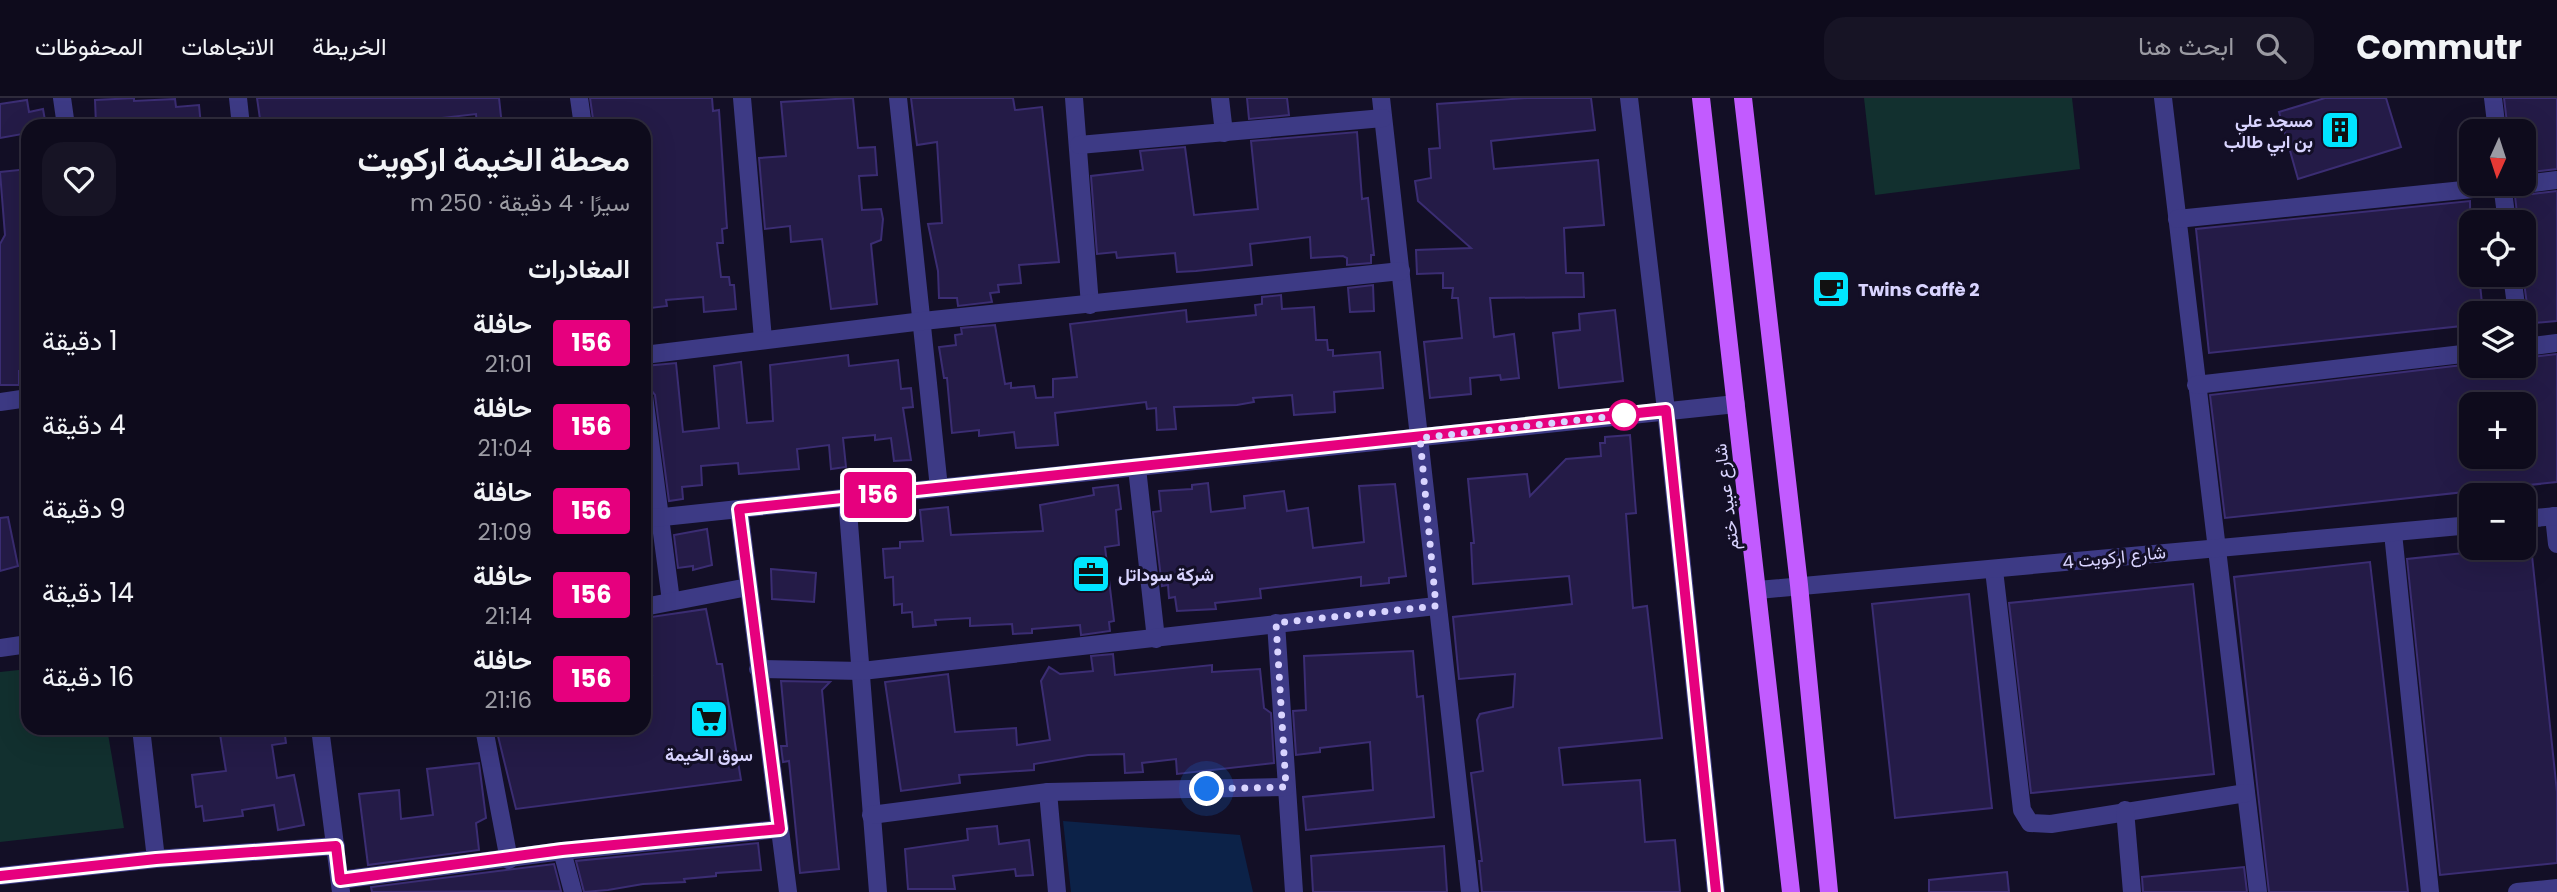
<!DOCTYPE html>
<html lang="ar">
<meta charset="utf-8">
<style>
:root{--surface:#0e0b1c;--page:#171425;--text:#f1f3f6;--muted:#9b9ba3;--line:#2e2b3b}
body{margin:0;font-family:Poppins,Vazirmatn,sans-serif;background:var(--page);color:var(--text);direction:rtl;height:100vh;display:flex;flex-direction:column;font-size:26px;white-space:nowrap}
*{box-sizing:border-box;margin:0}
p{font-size:23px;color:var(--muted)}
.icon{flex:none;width:38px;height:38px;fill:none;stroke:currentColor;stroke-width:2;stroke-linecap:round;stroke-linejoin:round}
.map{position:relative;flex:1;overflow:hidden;direction:ltr}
.drawer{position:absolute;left:21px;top:21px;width:630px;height:616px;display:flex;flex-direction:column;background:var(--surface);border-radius:21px;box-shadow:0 7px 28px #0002,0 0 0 2px var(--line);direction:rtl}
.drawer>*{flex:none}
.badge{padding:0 14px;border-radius:5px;font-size:24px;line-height:46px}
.needle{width:46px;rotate:183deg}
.buttons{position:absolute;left:2459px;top:21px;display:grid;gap:14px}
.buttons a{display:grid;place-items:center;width:77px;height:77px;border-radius:14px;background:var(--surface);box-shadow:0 7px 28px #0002,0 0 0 2px var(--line);font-size:35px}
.you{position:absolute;width:35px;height:35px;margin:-18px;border:5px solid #fff;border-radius:50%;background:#1a73e8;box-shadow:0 0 0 10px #1a73e833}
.map>.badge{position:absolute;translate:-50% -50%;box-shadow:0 0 0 4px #fff}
h2{padding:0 21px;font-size:26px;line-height:63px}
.round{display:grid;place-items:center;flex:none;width:74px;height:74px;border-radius:21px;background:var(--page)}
.head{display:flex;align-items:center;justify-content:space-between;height:119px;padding:0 21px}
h1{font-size:33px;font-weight:700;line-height:52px}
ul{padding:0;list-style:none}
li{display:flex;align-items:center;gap:21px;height:84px;padding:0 21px}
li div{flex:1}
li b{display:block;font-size:26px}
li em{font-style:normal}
li .badge{min-width:77px;font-weight:700;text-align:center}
header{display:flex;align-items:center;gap:42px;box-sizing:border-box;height:98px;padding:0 35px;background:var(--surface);border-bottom:2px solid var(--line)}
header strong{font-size:33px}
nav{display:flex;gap:38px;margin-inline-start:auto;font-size:24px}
.search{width:490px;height:63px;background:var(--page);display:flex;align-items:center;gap:18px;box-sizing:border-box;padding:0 24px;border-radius:21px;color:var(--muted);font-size:26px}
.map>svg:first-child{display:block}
</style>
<header>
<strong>Commutr</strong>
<div class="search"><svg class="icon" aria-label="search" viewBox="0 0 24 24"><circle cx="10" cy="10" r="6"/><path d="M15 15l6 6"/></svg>ابحث هنا</div>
<nav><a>الخريطة</a><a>الاتجاهات</a><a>المحفوظات</a></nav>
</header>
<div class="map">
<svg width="2557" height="794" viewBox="0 0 2557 794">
<rect width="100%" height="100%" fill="#130f26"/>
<g fill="#12302f">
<polygon points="1864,0 2072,0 2080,71 1875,97"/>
<polygon points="28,571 28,630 107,630 124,730 0,744 0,574"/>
</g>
<polygon fill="#0c2248" points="1063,723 1240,737 1253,794 1071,794"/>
<g fill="#241b47" stroke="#3b2d73" stroke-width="2" fill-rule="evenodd">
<polygon points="134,0 134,3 175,1 176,9 199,7 201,28 144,28 144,24 96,27 95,2"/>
<polygon points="257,0 499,0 502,28 477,28 476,16 372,28 356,28 356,25 261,28"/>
<polygon points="590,0 712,0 713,13 719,12 727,130 722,131 723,145 717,145 721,179 729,179 730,187 734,187 736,211 704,214 703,199 666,202 667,208 651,210 650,206 644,207 644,28 594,28"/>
<polygon points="853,0 858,50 875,49 877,77 859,78 862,112 881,111 883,121 881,142 871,146 877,206 831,211 822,141 791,144 790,128 765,131 759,60 786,58 781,4"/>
<polygon points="911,0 1013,0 1015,12 1042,9 1059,164 1019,167 1021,185 998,187 999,194 990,195 992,204 958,208 957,200 939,200 938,173 928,126 942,125 937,44 917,47"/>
<polygon points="1247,0 1287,0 1289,17 1249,21"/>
<polygon points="1527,0 1591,0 1595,32 1491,43 1494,71 1598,62 1604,127 1564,130 1566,175 1583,175 1584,199 1490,200 1494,239 1514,236 1519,280 1501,282 1500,277 1470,280 1471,296 1430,300 1424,244 1462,240 1458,200 1452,200 1453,190 1443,190 1443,175 1417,176 1416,152 1471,150 1418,103 1415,83 1431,80 1429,51 1440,50 1437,6"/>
<polygon points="2325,0 2386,0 2401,49 2298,81 2279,14"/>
<polygon points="2504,0 2557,0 2557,71 2524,75 2524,33 2508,33"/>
<polygon points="27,2 29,14 43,11 46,28 28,28 28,35 0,40 0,6"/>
<polygon points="1357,34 1362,101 1368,100 1374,157 1371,157 1371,165 1347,167 1347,160 1343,158 1311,160 1310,139 1250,146 1252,167 1196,173 1177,174 1175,155 1117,160 1116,154 1097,156 1091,78 1143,72 1140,53 1185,49 1194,117 1258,111 1251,43"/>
<polygon points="28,71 28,272 19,273 19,287 0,287 0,146 5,137 0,74"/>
<polygon points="2557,93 2557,223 2524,226 2528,214 2523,177 2524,124 2518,124 2515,98"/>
<polygon points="2470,103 2471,177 2479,177 2483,215 2471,215 2471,227 2209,255 2196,131"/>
<polygon points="1373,187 1374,213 1350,214 1348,190"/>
<polygon points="1281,197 1282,211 1314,209 1316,242 1327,242 1328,252 1333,252 1333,258 1380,254 1383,290 1334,294 1335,314 1294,317 1292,297 1253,300 1254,304 1237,307 1174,309 1176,331 1157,332 1156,310 1147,311 1146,304 1055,315 1058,347 1016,350 1014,334 979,338 979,332 952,335 947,280 944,280 939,249 956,247 955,237 962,236 961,230 995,227 1005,286 1011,285 1011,290 1034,288 1036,300 1053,299 1053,281 1077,279 1070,226 1186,212 1187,224 1256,217 1255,207 1262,206 1262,199"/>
<polygon points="1615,212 1623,283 1559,290 1553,235 1580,232 1579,216"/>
<path d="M2557 256V384L2225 420 2210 297 2471 266 2524 268V260ZM2471 306H2524V359H2471Z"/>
<polygon points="848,257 849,268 898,262 901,291 911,290 913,309 903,310 911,362 894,363 891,340 875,342 875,337 843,340 846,369 831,371 829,347 797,351 799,371 739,376 738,365 701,368 702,387 682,389 683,401 669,403 655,297 647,287 645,268 676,265 683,334 719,330 714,268 741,264 747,325 773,323 770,267"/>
<polygon points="1630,337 1636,415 1626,416 1633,510 1647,508 1662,640 1559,650 1563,687 1640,682 1645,744 1675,742 1680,794 1482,794 1479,763 1482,763 1471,675 1483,673 1477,622 1480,616 1513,609 1515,576 1459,581 1453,519 1572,506 1569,478 1473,486 1471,445 1474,445 1468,381 1527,376 1530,398 1566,361 1601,358 1600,345 1605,345 1605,339"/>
<polygon points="1208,385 1211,414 1245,410 1244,398 1284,393 1287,413 1308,410 1313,450 1364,444 1359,388 1395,386 1406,478 1389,480 1389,485 1361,488 1361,479 1260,491 1261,500 1215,505 1216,511 1177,513 1175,499 1169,500 1168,487 1162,488 1153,414 1161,413 1159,393 1192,391 1192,387"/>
<polygon points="1118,387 1121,411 1116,412 1119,447 1105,449 1114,523 1109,524 1110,533 1081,537 1080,527 1032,531 1032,535 1013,536 1012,526 970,528 970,520 935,522 936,527 913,529 912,514 902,515 902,506 894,507 893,479 885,480 883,451 900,450 900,444 923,443 920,412 948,409 951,437 1043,433 1040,407 1094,397 1093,390"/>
<polygon points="8,419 18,468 0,473 0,420"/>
<polygon points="707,431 712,467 693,472 693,468 678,470 674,437"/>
<polygon points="2531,448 2557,694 2557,765 2440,777 2407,461"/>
<polygon points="2370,464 2408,794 2269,794 2234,479"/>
<polygon points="771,471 816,475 814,504 772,501"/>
<polygon points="2193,486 2214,676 2031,695 2009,505"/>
<polygon points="1969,496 1992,710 1895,720 1872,506"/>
<polygon points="706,511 717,566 722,566 741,682 516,711 496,630 644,630 644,578 652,577 644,551 644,520"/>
<polygon points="1413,553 1417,599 1423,598 1434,719 1306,732 1303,699 1373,692 1370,644 1320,650 1320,654 1296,657 1293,613 1306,612 1304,558"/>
<polygon points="1113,556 1115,577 1212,567 1212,574 1260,571 1264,610 1271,615 1274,665 1177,676 1176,661 1142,665 1143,674 1125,675 1124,656 1088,657 1034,666 1034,672 959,677 960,685 901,693 885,584 948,576 955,634 1016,630 1017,647 1050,642 1041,583 1049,569 1060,576 1093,573 1091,558"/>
<polygon points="781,583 830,584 822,592 839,771 800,775 789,663 783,664 781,648 787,648"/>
<polygon points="219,630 284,630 286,645 272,647 277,680 294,677 304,727 278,732 274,707 242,712 243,718 204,723 202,708 196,709 192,677 226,673"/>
<polygon points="479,665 486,720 476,725 479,752 368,767 359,696 399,692 401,721 433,717 427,671"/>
<polygon points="997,728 999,746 1029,742 1033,777 1016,778 1015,771 953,778 955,791 908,791 905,751 968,742 967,731"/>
<polygon points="758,745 761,772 716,775 716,778 684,781 685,784 643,786 608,792 584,794 576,763"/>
<polygon points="1444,748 1447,794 1313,794 1311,758"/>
<polygon points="554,766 561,793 372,794 371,789"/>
<polygon points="2244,769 2247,794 2143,794 2142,779"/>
<polygon points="2007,774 2009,794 1929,794 1929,782"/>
</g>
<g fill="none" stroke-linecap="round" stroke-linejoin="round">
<g stroke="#3d3a85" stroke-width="18">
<polyline points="62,0 66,28"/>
<polyline points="238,0 241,28"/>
<polyline points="579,0 583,28"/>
<polyline points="742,0 763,241"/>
<polyline points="898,0 939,390"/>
<polyline points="1074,0 1090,207"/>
<polyline points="1220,0 1224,35"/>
<polyline points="1381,0 1470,794"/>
<polyline points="1629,0 1666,312 1716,794"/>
<polyline points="2163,0 2258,794"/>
<polyline points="2493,0 2497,33"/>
<polyline points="1079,47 1383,20"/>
<polyline points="2502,86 2507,124"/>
<polyline points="2524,86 2557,82"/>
<polyline points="2177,121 2522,86"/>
<polyline points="2512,177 2517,215"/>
<polyline points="2524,249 2557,245"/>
<polyline points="644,257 923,223 1401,173"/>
<polyline points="2196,287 2471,255"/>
<polyline points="644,298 671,503"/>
<polyline points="0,304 28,300"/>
<polyline points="1137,370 1156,541"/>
<polyline points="847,400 878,794"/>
<polyline points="739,411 788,794"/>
<polyline points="2554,418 2557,446"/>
<polyline points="644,421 1736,306"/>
<polyline points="2524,421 2557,418"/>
<polyline points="2393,435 2430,794"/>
<polyline points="1994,472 2022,712 2030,725 2051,726 2246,695"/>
<polyline points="1758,492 2471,427"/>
<polyline points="644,509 748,489"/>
<polyline points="1276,525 1294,794"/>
<polyline points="0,550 28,546"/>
<polyline points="758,571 862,573 1436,508"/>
<polyline points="141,630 156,761"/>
<polyline points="320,630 341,794"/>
<polyline points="484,630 509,762"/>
<polyline points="1048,694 1057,794"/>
<polyline points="2125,712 2132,794"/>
<polyline points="871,717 1048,694 1286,689"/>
<polyline points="562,753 573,794"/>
<polyline points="0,778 156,761 336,748"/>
<polyline points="340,782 562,753 780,731"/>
<polyline points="2517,794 2557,790"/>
</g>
<g stroke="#c25bff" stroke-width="18">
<polyline points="1701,0 1791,794"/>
<polyline points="1743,0 1799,487 1829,794"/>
</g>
</g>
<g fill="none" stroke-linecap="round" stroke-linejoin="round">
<defs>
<polyline id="line" points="0,778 156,761 336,748 340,782 562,752 780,731 739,411 1666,312 1716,794"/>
</defs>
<use href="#line" stroke="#fff" stroke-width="16"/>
<use href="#line" stroke="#e6007e" stroke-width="10"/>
<polyline stroke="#d9d4ff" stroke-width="7" stroke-dasharray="0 12.6" points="1207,691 1286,689 1276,525 1436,508 1420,340 1624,317"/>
</g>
<defs>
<symbol id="building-square" viewBox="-11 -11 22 22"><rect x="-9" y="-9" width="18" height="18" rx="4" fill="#00e5ff" stroke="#130f26"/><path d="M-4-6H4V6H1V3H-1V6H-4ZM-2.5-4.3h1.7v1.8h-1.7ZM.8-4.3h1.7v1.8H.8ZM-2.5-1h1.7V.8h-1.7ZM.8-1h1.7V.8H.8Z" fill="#111"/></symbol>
<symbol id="cafe-square" viewBox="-11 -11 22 22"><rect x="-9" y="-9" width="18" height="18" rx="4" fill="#00e5ff" stroke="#130f26"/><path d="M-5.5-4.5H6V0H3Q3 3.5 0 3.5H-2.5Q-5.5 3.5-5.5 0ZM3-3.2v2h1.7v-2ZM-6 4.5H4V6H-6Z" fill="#111"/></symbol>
<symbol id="office-square" viewBox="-11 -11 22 22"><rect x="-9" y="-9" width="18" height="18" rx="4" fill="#00e5ff" stroke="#130f26"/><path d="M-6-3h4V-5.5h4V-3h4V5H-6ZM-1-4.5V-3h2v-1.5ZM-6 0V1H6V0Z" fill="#111"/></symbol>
<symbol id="supermarket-square" viewBox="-11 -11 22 22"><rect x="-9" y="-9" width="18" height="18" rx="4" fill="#00e5ff" stroke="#130f26"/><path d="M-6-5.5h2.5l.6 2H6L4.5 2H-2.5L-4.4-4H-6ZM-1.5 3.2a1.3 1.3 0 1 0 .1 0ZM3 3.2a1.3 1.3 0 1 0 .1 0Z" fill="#111"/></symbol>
</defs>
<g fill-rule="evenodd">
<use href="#building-square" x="2318" y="10" width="44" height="44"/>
<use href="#cafe-square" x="1809" y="169" width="44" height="44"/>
<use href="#office-square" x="1069" y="454" width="44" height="44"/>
<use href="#supermarket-square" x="687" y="599" width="44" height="44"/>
</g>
<circle fill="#fff" stroke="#e6007e" stroke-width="3.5" cx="1624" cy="317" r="14"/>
<g text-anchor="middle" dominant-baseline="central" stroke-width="6" stroke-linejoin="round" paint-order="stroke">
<g font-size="18" font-weight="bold" fill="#d9d4ff" stroke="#130f26" text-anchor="start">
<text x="2313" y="22" text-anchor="end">مسجد علي<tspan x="2313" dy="21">بن ابي طالب</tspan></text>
<text x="1858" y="191">Twins Caffè 2</text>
<text x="1118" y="476">شركة سوداتل</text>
<text x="709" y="656" text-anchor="middle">سوق الخيمة</text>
</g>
<g font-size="18" fill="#d9d4ff" stroke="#130f26">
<text transform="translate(1726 399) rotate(-97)">شارع عبيد ختم</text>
<text transform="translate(2114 459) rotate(-6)">شارع اركويت 4</text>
</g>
</g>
</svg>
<div class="buttons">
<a><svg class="needle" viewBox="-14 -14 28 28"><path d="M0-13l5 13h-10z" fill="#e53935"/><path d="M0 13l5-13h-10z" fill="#9b9ba3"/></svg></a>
<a><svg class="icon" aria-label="locate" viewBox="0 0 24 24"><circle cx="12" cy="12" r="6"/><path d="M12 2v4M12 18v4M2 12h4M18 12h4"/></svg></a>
<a><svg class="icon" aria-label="layers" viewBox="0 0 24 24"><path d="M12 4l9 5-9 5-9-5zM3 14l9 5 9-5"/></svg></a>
<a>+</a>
<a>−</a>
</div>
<div class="you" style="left:1207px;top:691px"></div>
<b class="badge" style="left:878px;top:397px;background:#e6007e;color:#fff">156</b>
<section class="drawer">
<div class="head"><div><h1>محطة الخيمة اركويت</h1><p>سيرًا · 4 دقيقة · 250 m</p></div><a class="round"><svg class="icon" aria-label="heart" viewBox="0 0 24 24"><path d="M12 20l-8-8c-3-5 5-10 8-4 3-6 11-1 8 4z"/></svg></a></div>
<h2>المغادرات</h2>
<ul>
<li><span class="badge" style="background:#e6007e;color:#fff">156</span><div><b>حافلة</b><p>21:01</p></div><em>1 دقيقة</em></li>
<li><span class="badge" style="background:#e6007e;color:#fff">156</span><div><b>حافلة</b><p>21:04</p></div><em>4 دقيقة</em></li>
<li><span class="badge" style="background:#e6007e;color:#fff">156</span><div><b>حافلة</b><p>21:09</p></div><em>9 دقيقة</em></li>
<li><span class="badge" style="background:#e6007e;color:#fff">156</span><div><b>حافلة</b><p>21:14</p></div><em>14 دقيقة</em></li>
<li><span class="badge" style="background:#e6007e;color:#fff">156</span><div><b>حافلة</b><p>21:16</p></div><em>16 دقيقة</em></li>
</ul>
</section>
</div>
